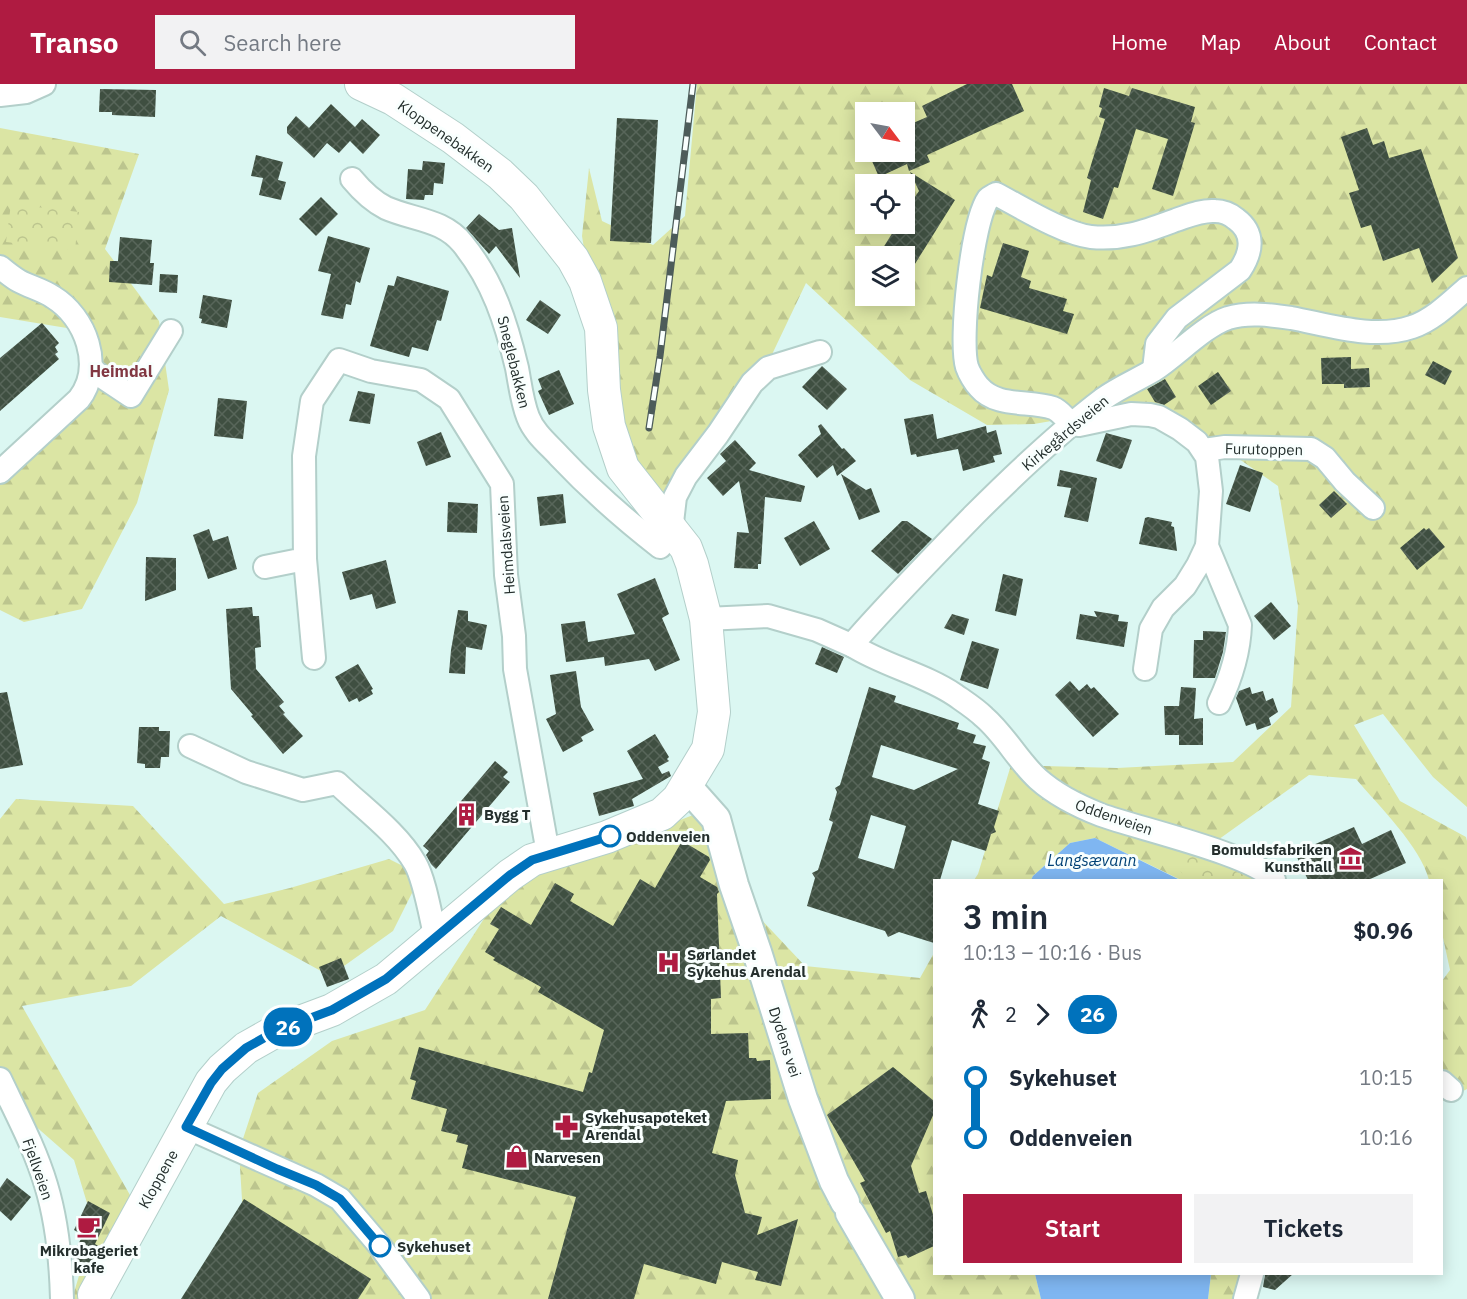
<!DOCTYPE html>
<meta charset="utf-8">
<style>
:root{--surface:#fff;--page:#f2f2f3;--text:#1f2937;--muted:#747a83;--accent:#af1b41}
body{margin:0;font-family:"IBM Plex Sans",sans-serif;background:var(--page);color:var(--text);height:100vh;display:flex;flex-direction:column;font-size:22px;white-space:nowrap}
*{box-sizing:border-box;margin:0}
p{font-size:20px;color:var(--muted)}
.icon{flex:none;width:33px;height:33px;fill:none;stroke:currentColor;stroke-width:2;stroke-linecap:round;stroke-linejoin:round}
.map{position:relative;flex:1;overflow:hidden}
.drawer{position:absolute;left:933px;top:795px;width:510px;height:396px;display:flex;flex-direction:column;background:var(--surface);border-radius:0px;box-shadow:0 3px 15px #0003}
.drawer>*{flex:none}
.badge{padding:0 12px;border-radius:20px;font-size:21px;line-height:39px}
.needle{width:39px;rotate:122deg}
.buttons{position:absolute;left:855px;top:18px;display:grid;gap:12px}
.buttons a{display:grid;place-items:center;width:60px;height:60px;border-radius:0px;background:var(--surface);box-shadow:0 3px 15px #0003;font-size:30px}
.map>.badge{position:absolute;translate:-50% -50%;box-shadow:0 0 0 3px #fff}
.legs{display:flex;align-items:center;gap:9px;height:66px;padding:0 30px;font-size:20px}
.legs p{margin-inline-start:auto}
.summary{display:flex;align-items:center;justify-content:space-between;height:102px;padding:0 30px}
h1{font-size:33px;font-weight:600;line-height:45px}
.cta{display:flex;gap:12px;margin-top:auto;padding:12px 30px}
.cta a{flex:1;height:69px;border-radius:0px;background:var(--accent);color:#fff;font-size:24px;font-weight:600;line-height:69px;text-align:center}
.cta a+a{background:var(--page);color:var(--text)}
ul{padding:0 30px;list-style:none}
li{display:flex;align-items:center;gap:21px;height:60px;font-size:22px}
li i{display:grid;place-items:center;width:9px;height:100%;margin:0 8px;background:currentColor}
li i::after{content:'';width:15px;height:15px;margin:-8px;border:4px solid;border-radius:50%;background:var(--surface)}
li p{margin-inline-start:auto}
li:first-child i{background:linear-gradient(#0000 50%,currentColor 0)}
li:last-child i{background:linear-gradient(currentColor 50%,#0000 0)}
header{display:flex;align-items:center;gap:36px;box-sizing:border-box;height:84px;padding:0 30px;background:var(--accent);color:#fff}
header strong{font-size:28px}
nav{display:flex;gap:33px;margin-inline-start:auto;font-size:21px}
.search{width:420px;height:54px;background:var(--page);display:flex;align-items:center;gap:15px;box-sizing:border-box;padding:0 21px;border-radius:0px;color:var(--muted);font-size:22px}
.map>svg:first-child{display:block}
</style>
<header>
<strong>Transo</strong>
<div class="search"><svg class="icon" aria-label="search" viewBox="0 0 24 24"><circle cx="10" cy="10" r="6"/><path d="M15 15l6 6"/></svg>Search here</div>
<nav><a>Home</a><a>Map</a><a>About</a><a>Contact</a></nav>
</header>
<div class="map">
<svg width="1467" height="1215" viewBox="0 0 1467 1215">
<defs>
<pattern id="forest-firs" width="22" height="20" patternUnits="userSpaceOnUse" patternTransform="scale(1.5)"><rect width="22" height="20" fill="#dbe5a4"/><path d="M5 1l3.5 6h-7zM16 11l3.5 6h-7z" fill="#bcc58e"/></pattern>
<pattern id="park-crowns" width="20" height="18" patternUnits="userSpaceOnUse" patternTransform="scale(1.5)"><rect width="20" height="18" fill="#dbe5a4"/><path d="M2 6a3 3 0 1 1 6 0M12 15a3 3 0 1 1 6 0" fill="none" stroke="#bcc58e"/></pattern>
<pattern id="building-cross-hatch" width="8" height="8" patternUnits="userSpaceOnUse" patternTransform="scale(1.5)"><rect width="8" height="8" fill="#3f4f41"/><path d="M0 0l8 8M0 8l8-8" fill="none" stroke="#58665a"/></pattern>
</defs>
<rect width="100%" height="100%" fill="#dbf7f2"/>
<g fill="url(#forest-firs)" fill-rule="evenodd">
<path d="M697 0H1467V723L1433 693 1383 630 1354 641 1400 717 1466 753 1467 757V1005L1444 1017 1442 1015V897L1450 886 1442 849V796H1429C1421 763 1378 721 1356 695L1309 691 1215 758 1209 796H1181L1095 754 1070 759 1033 792 1031 796H974L978 790 1011 681 1117 684 1233 678 1291 623 1298 522 1278 402 1229 368 1120 318 1088 342 1063 335 1034 340 987 341 910 296 806 199 766 283 667 422 633 380 601 269 582 152 589 84 602 137 653 161 685 132ZM866 28H904V68H866ZM866 100H904V140H866ZM866 172H904V212H866Z"/>
<polygon points="0,44 139,70 105,165 159,237 169,306 137,419 82,525 24,538 0,526 0,382 76,314 85,247 0,233"/>
<polygon points="16,715 133,722 224,820 290,804 389,775 421,791 393,847 330,892 221,832 131,902 22,922 146,1139 93,1215 72,1215 94,1142 74,1076 0,1011 0,735"/>
<polygon points="716,722 759,833 805,882 920,894 934,869 934,1190 1035,1190 1041,1215 221,1215 246,1180 239,1067 258,1009 332,957 425,926 489,827 504,797 609,764"/>
<polygon points="1211,1190 1254,1190 1246,1215 1208,1215"/>
</g>
<g fill="url(#park-crowns)">
<polygon points="11,120 79,128 75,166 6,158"/>
<polygon points="1166,759 1248,786 1261,796 1188,796 1164,769"/>
</g>
<g fill="#7fb6f1">
<polygon points="1095,754 1180,796 1181,796 1031,796 1033,792 1070,759"/>
<polygon points="1035,1190 1211,1190 1208,1215 1041,1215"/>
</g>
<g fill="url(#building-cross-hatch)" fill-rule="evenodd">
<polygon points="967,0 1012,0 1024,27 927,71 930,78 909,87 907,80 879,93 868,68 904,68 904,43 927,33 922,22"/>
<polygon points="1104,4 1129,12 1132,4 1195,23 1191,38 1195,39 1173,112 1152,105 1168,55 1136,45 1118,104 1114,103 1103,135 1083,128 1091,96 1087,94 1105,35 1099,33 1102,24 1099,23"/>
<polygon points="100,5 156,6 155,33 112,31 112,28 99,28"/>
<polygon points="331,20 355,43 362,35 380,51 363,70 350,57 339,69 327,59 314,74 287,49 287,43 296,32 309,44"/>
<polygon points="617,34 658,36 651,159 610,157"/>
<polygon points="1367,44 1373,61 1384,57 1389,74 1421,65 1458,174 1432,199 1419,164 1383,177 1371,141 1361,144 1349,109 1359,106 1341,53"/>
<polygon points="256,71 283,78 278,96 286,98 281,116 259,111 263,94 251,92"/>
<polygon points="423,77 445,79 443,100 434,99 433,111 425,111 424,116 406,115 408,85 422,86"/>
<polygon points="910,88 955,116 913,183 904,178 904,172 896,172 883,164 898,140 904,140 904,129 919,107"/>
<polygon points="321,113 338,130 316,152 299,135"/>
<polygon points="479,130 499,146 512,144 520,194 496,162 489,170 466,144"/>
<polygon points="328,152 370,164 360,199 356,197 351,221 346,220 343,235 321,231 331,190 318,187"/>
<polygon points="120,153 152,156 150,179 154,179 152,201 109,198 110,177 118,177"/>
<polygon points="1003,159 1029,167 1021,193 1031,197 1029,204 1067,215 1063,227 1074,230 1067,250 980,224 987,191 992,193"/>
<polygon points="160,190 178,191 177,209 159,208"/>
<polygon points="397,192 449,207 441,237 437,236 428,267 412,263 409,273 370,262 388,201 394,202"/>
<polygon points="203,211 232,216 227,244 201,239 202,235 199,234"/>
<polygon points="540,216 561,231 548,250 526,236"/>
<polygon points="42,239 59,259 55,263 58,268 55,270 59,275 0,327 0,274"/>
<polygon points="1351,273 1351,285 1369,284 1370,303 1344,304 1344,300 1322,300 1321,274"/>
<polygon points="1433,277 1452,287 1445,301 1425,291"/>
<polygon points="822,282 847,305 827,326 802,303"/>
<polygon points="559,286 574,320 549,331 538,307 542,305 538,295"/>
<polygon points="1218,288 1231,307 1211,321 1198,302"/>
<polygon points="1165,295 1176,313 1164,321 1155,318 1147,305"/>
<polygon points="358,307 375,310 370,340 349,337"/>
<polygon points="218,314 247,317 243,355 214,352"/>
<polygon points="933,330 937,355 986,342 987,349 996,346 1002,370 993,372 995,378 963,387 958,365 917,373 916,370 911,371 904,335"/>
<polygon points="821,340 842,365 844,364 856,377 837,392 833,381 817,394 798,371 821,350 818,342"/>
<polygon points="441,348 451,373 426,382 417,358"/>
<polygon points="1106,349 1132,356 1122,384 1120,385 1096,377"/>
<polygon points="735,356 756,379 749,386 805,402 801,418 765,413 761,480 758,480 758,485 734,484 737,448 749,449 739,397 723,412 707,394 726,377 720,370"/>
<polygon points="1240,381 1263,389 1250,428 1226,420"/>
<polygon points="1060,386 1097,394 1088,438 1064,433 1071,404 1057,402"/>
<polygon points="841,390 866,406 871,404 880,428 859,436"/>
<polygon points="1334,407 1347,420 1331,434 1319,421"/>
<polygon points="563,410 566,439 540,442 537,413"/>
<polygon points="448,418 478,420 477,449 447,448"/>
<polygon points="1148,433 1172,438 1171,442 1174,443 1177,467 1139,460 1145,434"/>
<polygon points="814,437 830,465 800,482 784,454"/>
<polygon points="902,437 907,437 932,455 898,490 871,467"/>
<polygon points="1424,444 1426,446 1429,444 1445,463 1417,486 1400,464"/>
<polygon points="209,445 213,457 228,452 237,485 208,495 193,451"/>
<polygon points="146,473 176,474 176,506 145,517"/>
<polygon points="386,476 396,519 376,525 372,510 350,516 342,488"/>
<polygon points="1003,490 1023,495 1016,532 995,527"/>
<polygon points="655,494 669,530 662,534 680,576 655,587 649,575 605,582 604,573 566,578 561,540 585,537 588,558 635,550 617,510"/>
<polygon points="1271,518 1291,542 1274,556 1254,532"/>
<polygon points="252,523 253,532 259,532 260,547 261,563 255,564 256,585 284,618 279,622 285,629 283,630 303,652 283,670 251,632 253,631 231,605 226,525"/>
<polygon points="458,526 468,527 468,537 487,541 482,566 466,563 465,590 449,589 451,566"/>
<polygon points="1094,527 1119,531 1118,537 1128,538 1124,563 1076,555 1080,530 1097,533"/>
<polygon points="952,530 969,535 964,551 944,544"/>
<polygon points="1203,547 1226,548 1223,568 1215,594 1193,594 1194,556 1203,556"/>
<polygon points="972,557 999,565 988,605 960,596"/>
<polygon points="822,563 844,573 837,589 815,580"/>
<polygon points="358,580 373,605 371,606 373,610 359,618 357,614 349,618 335,593"/>
<polygon points="576,587 581,623 594,646 581,653 583,657 563,668 546,635 556,630 550,591"/>
<polygon points="1070,597 1079,607 1087,600 1091,605 1094,603 1119,630 1093,653 1055,611"/>
<path d="M869 603 896 612 894 618 959 639 957 645 976 651 973 659 986 662 982 675 990 678 978 720 999 727 994 743 996 748 991 750 986 767 952 756 940 796H934V859L899 848 888 853 885 847 807 822 815 794 812 789 818 786 833 738 829 736 837 708 835 704 840 701ZM881 661 958 685 914 706 872 693ZM871 731 906 742 894 785 858 774Z"/>
<polygon points="1181,603 1196,604 1194,635 1203,634 1203,661 1179,661 1179,651 1165,651 1164,622 1179,622"/>
<polygon points="1250,603 1252,610 1263,607 1266,617 1273,614 1278,628 1269,634 1271,641 1257,646 1255,639 1246,642 1236,614 1239,607"/>
<polygon points="7,608 23,681 0,685 0,609"/>
<polygon points="139,643 159,643 159,647 170,647 169,673 161,673 160,684 145,684 145,680 137,679"/>
<polygon points="655,650 669,673 667,675 669,677 658,683 662,690 669,687 671,692 632,715 634,722 599,732 593,709 643,695 627,667"/>
<polygon points="495,677 508,688 503,693 510,698 436,785 431,780 426,771 429,767 423,762"/>
<polygon points="1354,743 1362,760 1391,746 1406,779 1368,796 1308,796 1295,769"/>
<polygon points="682,757 709,773 710,776 700,793 717,803 719,808 717,810 721,914 711,915 711,950 748,949 749,974 756,974 757,977 770,976 771,1015 726,1017 712,1069 738,1076 735,1091 745,1129 762,1133 757,1151 798,1135 781,1202 755,1196 758,1188 722,1178 716,1200 644,1180 634,1215 548,1215 576,1113 462,1084 468,1061 456,1058 458,1051 441,1047 447,1025 411,1015 416,997 410,995 419,963 583,1008 589,988 592,989 604,946 538,908 541,903 493,876 495,874 485,868 499,845 490,840 501,823 531,841 555,799 574,810 570,817 613,842 640,795 655,804"/>
<polygon points="341,874 349,895 327,903 319,883"/>
<polygon points="893,983 934,1017 934,1029 911,1082 919,1109 926,1107 934,1134 934,1162 908,1174 906,1171 898,1173 890,1147 886,1149 860,1099 865,1097 827,1031"/>
<polygon points="7,1094 31,1113 11,1137 0,1127 0,1104"/>
<polygon points="244,1115 371,1195 358,1215 181,1215"/>
<polygon points="88,1117 110,1129 95,1160 100,1163 85,1190 74,1184 73,1170 83,1151 74,1146"/>
<polygon points="1265,1190 1293,1190 1275,1206 1263,1203"/>
</g>
<g fill="none" stroke-linecap="round" stroke-linejoin="round">
<defs>
<g id="minor">
<polyline points="0,11 26,8 44,0"/>
<path d="M352 95C362 107 372 117 386 124 413 136 443 135 463 160 493 197 506 238 517 284 520 300 522 318 528 333 534 349 548 360 559 372 591 406 624 435 660 463L671 447 675 413 686 392 718 350 752 299 768 284 820 268"/>
<path d="M0 183C6 188 12 193 19 197 30 203 43 206 53 213 86 233 104 283 79 315L0 388"/>
<path d="M1154 285 1157 260 1177 234 1240 186C1252 168 1255 149 1236 135 1230 130 1223 127 1215 127 1201 126 1188 132 1176 136 1146 147 1124 156 1091 153 1064 150 1021 123 996 110 993 112 990 113 988 115 972 138 959 257 967 283 969 289 975 299 979 303 997 324 1029 316 1053 324 1063 328 1067 340 1079 341L1131 330 1150 331 1159 333 1180 345 1197 358 1207 373 1211 407 1207 462 1240 541C1239 569 1231 594 1219 619"/>
<polyline points="92,286 131,312 171,247"/>
<polyline points="1204,366 1225,363 1311,365 1325,374 1345,398 1373,424"/>
<polyline points="305,475 314,574"/>
<polyline points="265,483 305,475 304,372 312,317 339,276 371,287 421,296 449,315 502,400 506,491 514,552 515,585 548,769"/>
<path d="M706 535 768 532 817 546 853 562 856 556C894 513 934 472 974 431 1015 390 1057 350 1103 315 1118 304 1137 296 1154 286 1176 272 1204 242 1228 234 1248 228 1270 231 1291 234 1329 241 1374 256 1412 243 1433 236 1451 218 1467 204"/>
<path d="M853 562C885 582 924 590 955 611 965 618 976 625 984 633 1005 651 1018 677 1038 695 1057 712 1078 722 1101 731 1136 744 1256 771 1274 796"/>
<polyline points="1145,585 1151,545 1163,524 1185,502 1198,481 1207,462"/>
<path d="M190 662 246 688 303 706 337 699C363 724 397 748 415 779 425 796 431 835 436 855"/>
<path d="M0 995C16 1029 35 1064 46 1101 57 1137 61 1178 62 1215"/>
<polyline points="1442,998 1451,1006"/>
<polyline points="186,1043 316,1101 340,1115 380,1162 419,1215"/>
<polyline points="1245,1215 1252,1190"/>
</g>
<g id="tertiary">
<polyline points="685,704 692,708 716,735 734,801 757,868 803,1015 834,1097 845,1118"/>
<polyline points="850,1129 900,1215"/>
</g>
<polyline id="secondary" points="94,1211 211,998 222,985 246,964 276,947 332,926 386,895 510,791 532,776 607,753 662,730 678,715 708,665 714,628 706,535 692,480 686,464 623,384 609,342 604,306 601,244 585,197 573,175 524,113 500,90 453,54 393,15 361,0"/>
</defs>
<use href="#minor" stroke="#b3cfca" stroke-width="26"/>
<use href="#tertiary" stroke="#b3cfca" stroke-width="32"/>
<use href="#secondary" stroke="#b3cfca" stroke-width="34"/>
<use href="#minor" stroke="#fff" stroke-width="22"/>
<use href="#tertiary" stroke="#fff" stroke-width="28"/>
<use href="#secondary" stroke="#fff" stroke-width="32"/>
<defs>
<polyline id="rail" points="649,344 660,272 693,0"/>
</defs>
<use href="#rail" stroke="#4d5c5a" stroke-width="7"/>
<use href="#rail" stroke="#f9fffe" stroke-width="4.5" stroke-dasharray="14" stroke-linecap="butt"/>
</g>
<g fill="none" stroke-linecap="round" stroke-linejoin="round">
<defs>
<polyline id="line-1" points="380,1162 340,1115 316,1101 277,1085 186,1043 211,999 222,985 246,964 276,947 332,926 386,895 510,791 532,776 610,752"/>
</defs>
<use href="#line-1" stroke="#fff" stroke-width="14"/>
<use href="#line-1" stroke="#0072bc" stroke-width="9"/>
</g>
<defs>
<symbol id="building-bare" viewBox="-9 -9 18 18"><path d="M-4-6H4V6H1V3H-1V6H-4ZM-2.5-4.3h1.7v1.8h-1.7ZM.8-4.3h1.7v1.8H.8ZM-2.5-1h1.7V.8h-1.7ZM.8-1h1.7V.8H.8Z" fill="#af1b41" stroke="#f9fffe" stroke-width="2.5" paint-order="stroke"/></symbol>
<symbol id="museum-bare" viewBox="-9 -9 18 18"><path d="M0-6L6-3V-2H-6V-3ZM-5-1h2V3h-2ZM-1-1h2V3h-2ZM3-1h2V3H3ZM-6 4H6V6H-6Z" fill="#af1b41" stroke="#f9fffe" stroke-width="2.5" paint-order="stroke"/></symbol>
<symbol id="hospital-bare" viewBox="-9 -9 18 18"><path d="M-5-5h3v3.5h4V-5h3V5h-3V1.5h-4V5h-3Z" fill="#af1b41" stroke="#f9fffe" stroke-width="2.5" paint-order="stroke"/></symbol>
<symbol id="pharmacy-bare" viewBox="-9 -9 18 18"><path d="M-2-6h4v4h4v4h-4v4h-4v-4h-4v-4h4Z" fill="#af1b41" stroke="#f9fffe" stroke-width="2.5" paint-order="stroke"/></symbol>
<symbol id="shop-bare" viewBox="-9 -9 18 18"><path d="M-5-2.5h2.3a2.7 3.5 0 0 1 5.4 0H5L5.5 6h-11ZM-1.5-2.5h3a1.5 2.3 0 0 0-3 0Z" fill="#af1b41" stroke="#f9fffe" stroke-width="2.5" paint-order="stroke"/></symbol>
<symbol id="cafe-bare" viewBox="-9 -9 18 18"><path d="M-5.5-4.5H6V0H3Q3 3.5 0 3.5H-2.5Q-5.5 3.5-5.5 0ZM3-3.2v2h1.7v-2ZM-6 4.5H4V6H-6Z" fill="#af1b41" stroke="#f9fffe" stroke-width="2.5" paint-order="stroke"/></symbol>
</defs>
<g fill-rule="evenodd">
<use href="#building-bare" x="450" y="714" width="33" height="33"/>
<use href="#museum-bare" x="1334" y="758" width="33" height="33"/>
<use href="#hospital-bare" x="652" y="862" width="33" height="33"/>
<use href="#pharmacy-bare" x="550" y="1026" width="33" height="33"/>
<use href="#shop-bare" x="500" y="1056" width="33" height="33"/>
<use href="#cafe-bare" x="72" y="1126" width="33" height="33"/>
</g>
<g fill="#fff" stroke="#0072bc" stroke-width="3">
<circle cx="610" cy="752" r="10"/>
<circle cx="380" cy="1162" r="10"/>
</g>
<g text-anchor="middle" dominant-baseline="central" stroke-width="6" stroke-linejoin="round" paint-order="stroke">
<g font-size="15" fill="#242f2d" stroke="#f9fffe">
<text transform="translate(446 52) rotate(35)">Kloppenebakken</text>
<text transform="translate(514 278) rotate(76)">Sneglebakken</text>
<text transform="translate(1065 349) rotate(-40)">Kirkegårdsveien</text>
<text transform="translate(1264 365) rotate(1)">Furutoppen</text>
<text transform="translate(506 461) rotate(-94)">Heimdalsveien</text>
<text transform="translate(1114 733) rotate(19)">Oddenveien</text>
<text transform="translate(785 958) rotate(72)">Dydens vei</text>
<text transform="translate(38 1085) rotate(71)">Fjellveien</text>
<text transform="translate(158 1095) rotate(-61)">Kloppene</text>
</g>
<g font-size="15" font-weight="bold" fill="#242f2d" stroke="#f9fffe" text-anchor="start">
<text x="484" y="730">Bygg T</text>
<text x="1332" y="765" text-anchor="end">Bomuldsfabriken<tspan x="1332" dy="17">Kunsthall</tspan></text>
<text x="687" y="870">Sørlandet<tspan x="687" dy="17">Sykehus Arendal</tspan></text>
<text x="585" y="1033">Sykehusapoteket<tspan x="585" dy="17">Arendal</tspan></text>
<text x="534" y="1073">Narvesen</text>
<text x="89" y="1166" text-anchor="middle">Mikrobageriet<tspan x="89" dy="17">kafe</tspan></text>
</g>
<g font-size="15" font-weight="bold" fill="#242f2d" stroke="#f9fffe" text-anchor="start">
<text x="626" y="752">Oddenveien</text>
<text x="397" y="1162">Sykehuset</text>
</g>
<g font-size="16" font-weight="bold" fill="#803842" stroke="#f9fffe">
<text x="121" y="287">Heimdal</text>
</g>
<g font-size="16" font-style="italic" fill="#014175" stroke="#f9fffe">
<text x="1092" y="776">Langsævann</text>
</g>
</g>
</svg>
<div class="buttons">
<a><svg class="needle" viewBox="-14 -14 28 28"><path d="M0-13l5 13h-10z" fill="#e53935"/><path d="M0 13l5-13h-10z" fill="#747a83"/></svg></a>
<a><svg class="icon" aria-label="locate" viewBox="0 0 24 24"><circle cx="12" cy="12" r="6"/><path d="M12 2v4M12 18v4M2 12h4M18 12h4"/></svg></a>
<a><svg class="icon" aria-label="layers" viewBox="0 0 24 24"><path d="M12 4l9 5-9 5-9-5zM3 14l9 5 9-5"/></svg></a>
</div>
<b class="badge" style="left:288px;top:943px;background:#0072bc;color:#fff">26</b>
<section class="drawer">
<div class="summary"><div><h1>3 min</h1><p>10:13 – 10:16 · Bus</p></div><b>$0.96</b></div>
<div class="legs"><svg class="icon" aria-label="walk" viewBox="0 0 24 24"><circle cx="13" cy="4" r="2"/><path d="M13 8l-2 6 4 7M11 14l-3 7M7 12l3-4h3l4 4"/></svg>2<svg class="icon" aria-label="forward" viewBox="0 0 24 24"><path d="M9 5l7 7-7 7"/></svg><b class="badge" style="background:#0072bc;color:#fff">26</b></div>
<ul>
<li><i style="color:#0072bc"></i><b>Sykehuset</b><p>10:15</p></li>
<li><i style="color:#0072bc"></i><b>Oddenveien</b><p>10:16</p></li>
</ul>
<div class="cta"><a>Start</a><a>Tickets</a></div>
</section>
</div>
